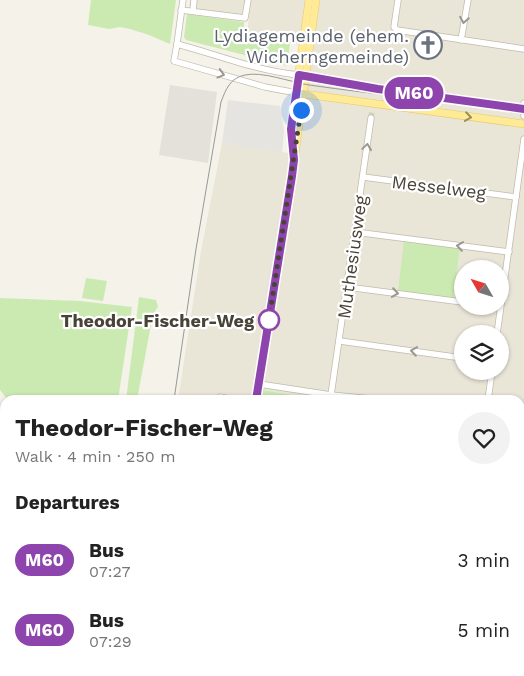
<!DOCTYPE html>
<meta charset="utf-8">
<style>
:root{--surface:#fff;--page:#f2f2f2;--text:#222;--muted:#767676}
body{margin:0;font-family:"Work Sans",sans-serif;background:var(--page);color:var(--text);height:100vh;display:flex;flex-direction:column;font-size:19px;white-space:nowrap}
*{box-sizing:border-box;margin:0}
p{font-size:16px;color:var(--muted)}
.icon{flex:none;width:28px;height:28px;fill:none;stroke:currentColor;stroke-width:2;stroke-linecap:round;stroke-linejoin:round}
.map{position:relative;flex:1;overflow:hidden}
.sheet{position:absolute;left:0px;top:395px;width:525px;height:281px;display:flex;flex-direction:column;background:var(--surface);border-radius:15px 15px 0 0;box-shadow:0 1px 4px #0004}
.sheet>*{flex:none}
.badge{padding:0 10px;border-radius:16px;font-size:18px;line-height:32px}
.needle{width:32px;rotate:309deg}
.tools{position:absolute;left:454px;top:260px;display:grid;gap:10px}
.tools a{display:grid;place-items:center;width:55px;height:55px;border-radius:50%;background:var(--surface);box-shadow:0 1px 4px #0004;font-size:25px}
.you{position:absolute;width:25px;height:25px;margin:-12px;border:4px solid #fff;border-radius:50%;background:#1a73e8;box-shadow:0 0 0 8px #1a73e833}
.map>.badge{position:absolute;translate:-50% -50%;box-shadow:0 0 0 2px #fff}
h2{padding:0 15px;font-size:19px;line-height:45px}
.round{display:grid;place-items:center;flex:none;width:52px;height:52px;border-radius:26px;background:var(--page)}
.summary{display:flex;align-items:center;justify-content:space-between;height:85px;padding:0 15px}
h1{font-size:24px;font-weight:700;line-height:38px}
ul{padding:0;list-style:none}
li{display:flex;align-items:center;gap:15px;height:70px;padding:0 15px}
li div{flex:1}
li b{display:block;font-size:19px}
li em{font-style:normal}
li .badge{min-width:55px;font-weight:700;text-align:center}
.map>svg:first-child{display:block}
</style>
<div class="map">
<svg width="524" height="676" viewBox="0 0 524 676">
<rect width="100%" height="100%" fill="#f5f2e9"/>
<path fill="#e9e5d7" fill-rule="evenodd" d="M190 0H524V431L520 430V400H324L264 390 262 400H178L201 251 222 143 288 153 303 46 292 43H250L247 34 249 18 189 8ZM462 269H500V306H462ZM462 334H500V371H462Z"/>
<polygon fill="#e4e1da" points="170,85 217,92 208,163 159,155"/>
<g fill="#cbeab1">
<polygon points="91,0 176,0 170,44 149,35 130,29 120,27 109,29 88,25"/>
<polygon points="187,14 244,22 244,32 250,44 290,43 287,66 186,40 184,37"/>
<polygon points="404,240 460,248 453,299 398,292"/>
<polygon points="86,278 107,281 103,301 82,298"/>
<polygon points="139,297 156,300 158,307 153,314 137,400 126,400"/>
<polygon points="0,298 80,301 132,307 118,400 8,400 0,390"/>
<polygon points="263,390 324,400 262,400"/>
<polygon points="0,408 5,414 5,467 0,468"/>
<polygon points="520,430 524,431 524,676 271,676 272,671 520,671"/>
<polygon points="0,476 5,476 5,671 48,671 47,676 0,676"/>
<polygon points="90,671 169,671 169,676 94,676"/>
</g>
<g fill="#e6e4e0">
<polygon points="228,100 280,106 284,131 282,153 222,143"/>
<polygon points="298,174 275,310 273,310 295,177"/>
<polygon points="279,212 283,212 264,327 260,327"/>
</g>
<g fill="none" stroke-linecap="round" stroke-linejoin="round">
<polyline stroke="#d3cfc5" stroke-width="5.5" stroke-dasharray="5.5 3" stroke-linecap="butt" points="371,118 372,110"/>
<defs>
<g id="minor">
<polyline points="183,0 177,44 174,61 265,87 297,93"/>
<polyline points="398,0 394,27 397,30 524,49"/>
<polyline points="181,10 245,18 248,0"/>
<polyline points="193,11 194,0"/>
<polyline points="461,40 468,0"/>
<path d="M177 44C218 55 257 71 299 75"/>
<polyline points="524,103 524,116"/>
<polyline points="363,177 516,197"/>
<polyline points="355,232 509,252"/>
<polyline points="347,287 462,302"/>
<polyline points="497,334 524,139"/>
<polyline points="340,341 462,358"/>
<polyline points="259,384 331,395 383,400"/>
<polyline points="331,395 371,118"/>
<polyline points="219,400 220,397 235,400"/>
<polyline points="488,400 492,371"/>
<polyline points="520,421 524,422"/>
</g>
<g id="major">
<polyline points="299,75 378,89 524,109"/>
<polyline points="297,93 524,124"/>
<polyline points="293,146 291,129 309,0"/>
<polyline points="256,400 292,176 316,0"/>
<polyline points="207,676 207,671"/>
</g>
</defs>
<use href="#minor" stroke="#c1bbab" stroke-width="7"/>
<use href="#major" stroke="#e7cc64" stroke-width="8"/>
<use href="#minor" stroke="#fff" stroke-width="5.5"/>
<use href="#major" stroke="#ffeb97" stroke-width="7"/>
<g stroke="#989898" stroke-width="1">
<path d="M174 400 196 249 221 102C226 89 230 78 245 75 262 71 290 82 309 85 380 95 453 102 524 114"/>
<polyline points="201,676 202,671"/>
</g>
</g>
<defs><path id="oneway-chevron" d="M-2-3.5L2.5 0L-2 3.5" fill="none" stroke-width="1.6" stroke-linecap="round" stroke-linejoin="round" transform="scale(1.25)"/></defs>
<g stroke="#9b9891">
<use href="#oneway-chevron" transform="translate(464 20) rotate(100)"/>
<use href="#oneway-chevron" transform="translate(221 74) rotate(15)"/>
<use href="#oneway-chevron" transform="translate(367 147) rotate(-82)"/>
<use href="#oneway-chevron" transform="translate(460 246) rotate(-172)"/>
<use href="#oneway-chevron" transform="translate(395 293) rotate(8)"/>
<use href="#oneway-chevron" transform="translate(414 351) rotate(-172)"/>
</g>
<use stroke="#9b8f62" href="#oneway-chevron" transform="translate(468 117) rotate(8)"/>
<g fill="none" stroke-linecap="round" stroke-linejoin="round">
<defs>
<polyline id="line" points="256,400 292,176 294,160 291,129 299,75 378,89 524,109"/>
</defs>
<use href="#line" stroke="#fff" stroke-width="11"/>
<use href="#line" stroke="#8e44ad" stroke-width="8"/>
<polyline stroke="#494337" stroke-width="5" stroke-dasharray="0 9" points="269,320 301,110"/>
</g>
<defs>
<symbol id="church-ring" viewBox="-11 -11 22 22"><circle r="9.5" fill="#fff" stroke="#6b7280" stroke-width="1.5"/><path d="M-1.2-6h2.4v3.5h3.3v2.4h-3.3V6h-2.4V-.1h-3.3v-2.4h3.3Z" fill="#6b7280"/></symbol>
</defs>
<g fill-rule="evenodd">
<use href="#church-ring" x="412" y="29" width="32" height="32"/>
</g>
<circle fill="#fff" stroke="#8e44ad" stroke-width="2.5" cx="269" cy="320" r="10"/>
<g text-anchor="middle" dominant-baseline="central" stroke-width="4.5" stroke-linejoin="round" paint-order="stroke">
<g font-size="18" fill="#5b616d" stroke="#fff" text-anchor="end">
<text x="409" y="35">Lydiagemeinde (ehem.<tspan x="409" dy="21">Wicherngemeinde)</tspan></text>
</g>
<g font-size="18" fill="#494337" stroke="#fff">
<text transform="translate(439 187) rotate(7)">Messelweg</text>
<text transform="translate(352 257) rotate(-82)">Muthesiusweg</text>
</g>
<g font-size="18" font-weight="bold" fill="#494337" stroke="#fff" text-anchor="end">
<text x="254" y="320">Theodor-Fischer-Weg</text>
</g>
</g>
</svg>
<div class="tools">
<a><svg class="needle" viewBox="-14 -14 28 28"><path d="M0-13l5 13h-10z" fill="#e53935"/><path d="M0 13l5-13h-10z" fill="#767676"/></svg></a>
<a><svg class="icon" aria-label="layers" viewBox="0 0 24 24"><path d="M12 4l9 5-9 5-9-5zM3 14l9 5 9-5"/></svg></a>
</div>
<div class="you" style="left:301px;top:110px"></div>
<b class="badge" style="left:414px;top:93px;background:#8e44ad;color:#fff">M60</b>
<section class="sheet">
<div class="summary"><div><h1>Theodor-Fischer-Weg</h1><p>Walk · 4 min · 250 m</p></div><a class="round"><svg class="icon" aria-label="heart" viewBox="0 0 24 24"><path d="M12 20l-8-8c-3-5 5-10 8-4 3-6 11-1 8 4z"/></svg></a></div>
<h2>Departures</h2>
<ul>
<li><span class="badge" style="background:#8e44ad;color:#fff">M60</span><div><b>Bus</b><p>07:27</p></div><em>3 min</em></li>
<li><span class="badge" style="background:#8e44ad;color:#fff">M60</span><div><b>Bus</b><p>07:29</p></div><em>5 min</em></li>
</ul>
</section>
</div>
